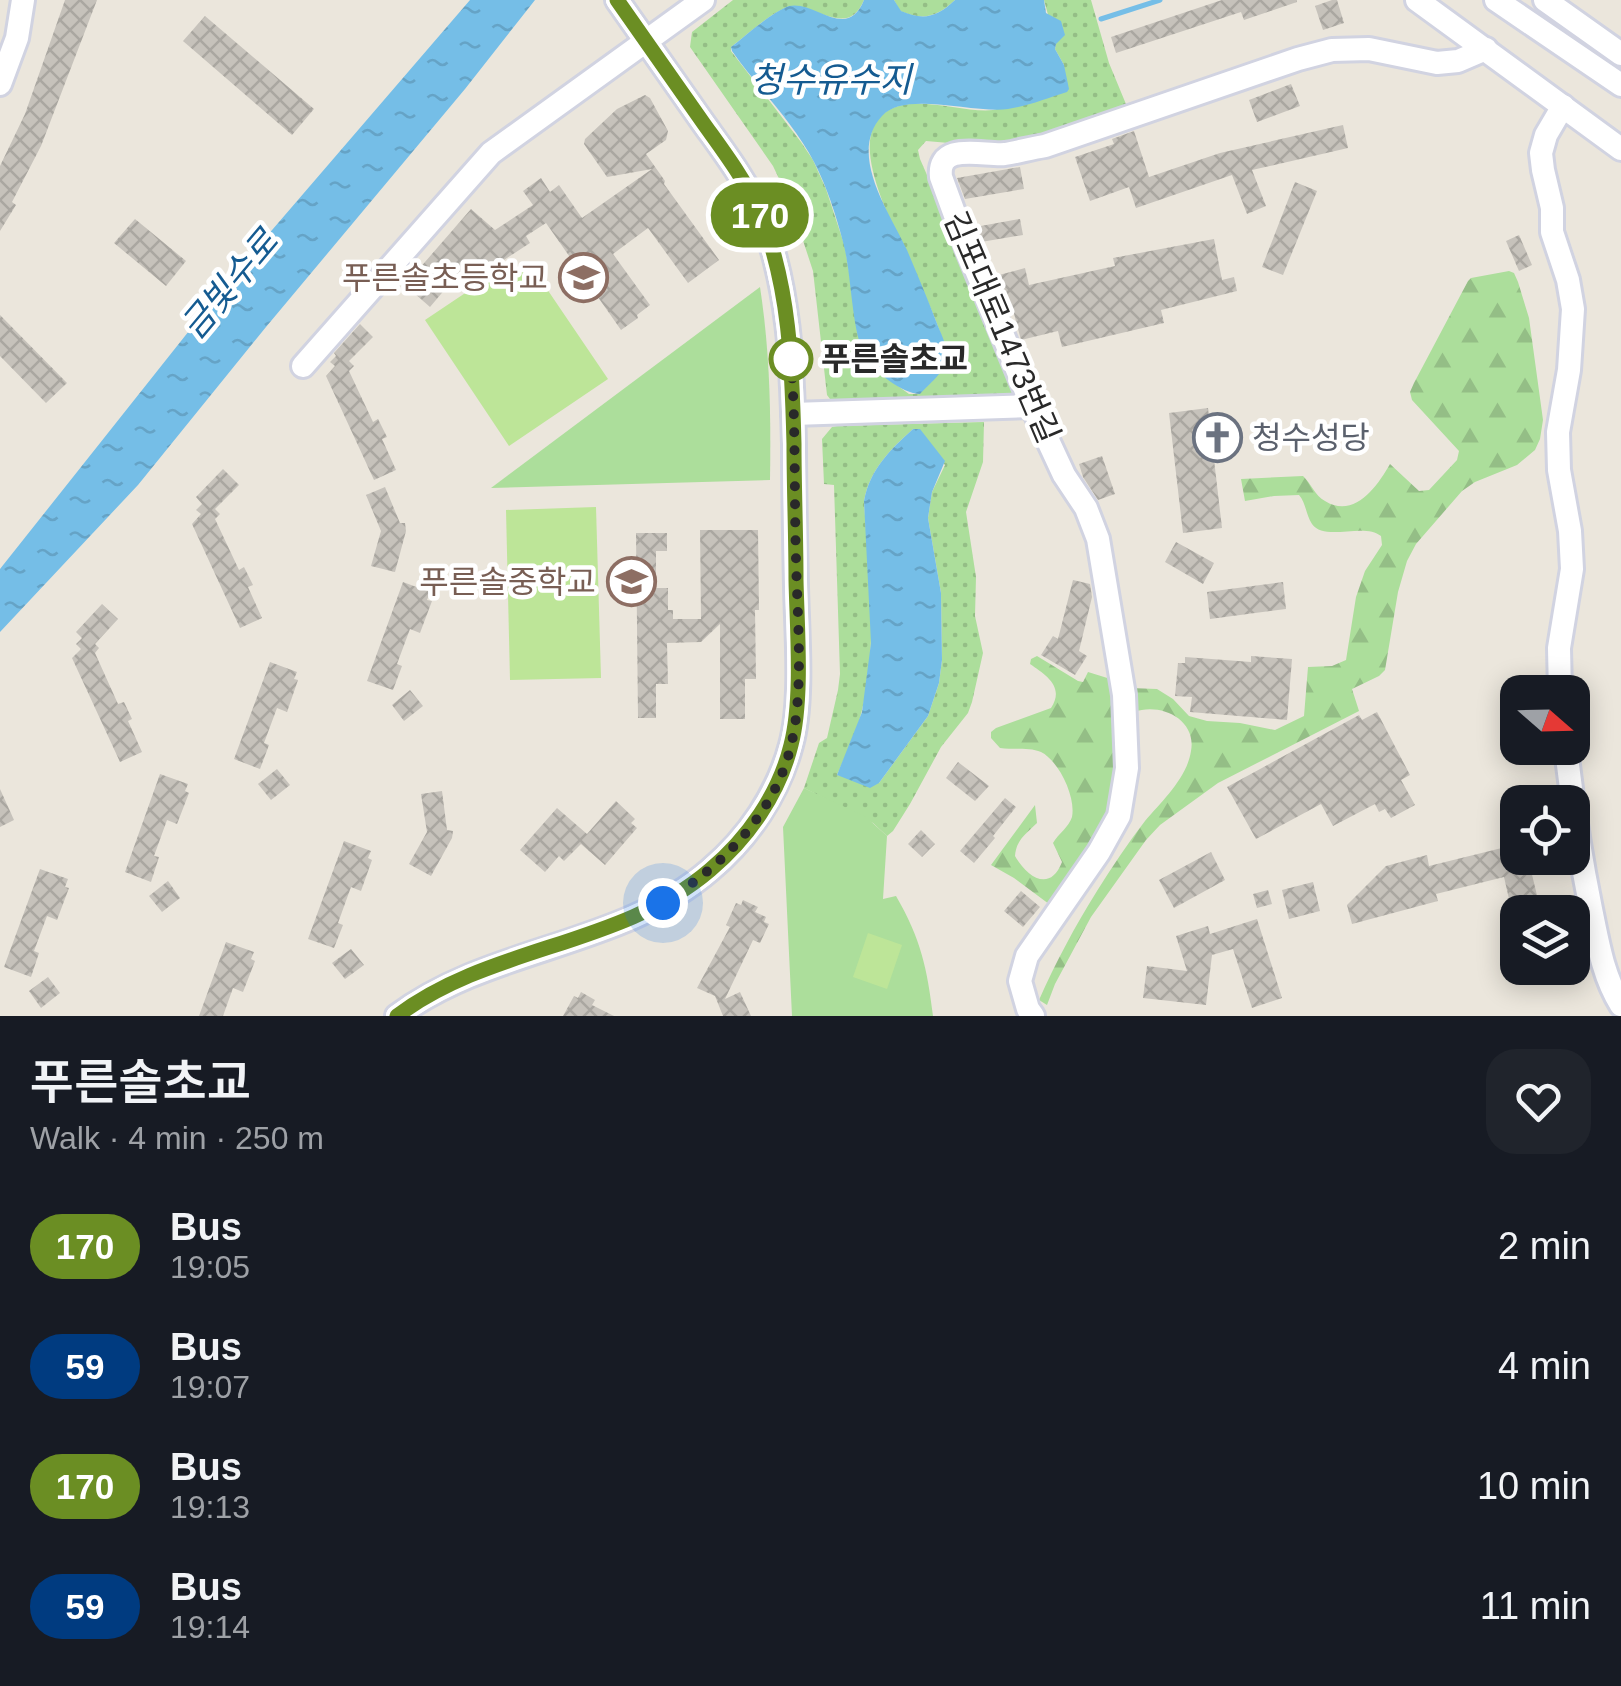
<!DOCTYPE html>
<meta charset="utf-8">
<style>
:root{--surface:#171b24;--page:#20242c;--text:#f1f3f6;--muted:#9ea1a6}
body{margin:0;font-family:Arial,"Noto Sans KR",sans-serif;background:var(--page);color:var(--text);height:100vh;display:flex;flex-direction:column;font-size:38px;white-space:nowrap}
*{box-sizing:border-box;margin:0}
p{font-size:32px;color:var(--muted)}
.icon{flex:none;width:55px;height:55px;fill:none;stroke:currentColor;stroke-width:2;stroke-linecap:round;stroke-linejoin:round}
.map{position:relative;height:1016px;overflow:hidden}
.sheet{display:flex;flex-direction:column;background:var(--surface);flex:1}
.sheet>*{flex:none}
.badge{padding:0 20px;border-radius:32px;font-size:35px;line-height:65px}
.needle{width:65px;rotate:110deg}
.fabs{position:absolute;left:1500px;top:675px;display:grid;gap:20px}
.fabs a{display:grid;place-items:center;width:90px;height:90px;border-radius:20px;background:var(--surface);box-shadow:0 5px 25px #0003;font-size:50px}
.you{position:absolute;width:50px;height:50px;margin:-25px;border:8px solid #fff;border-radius:50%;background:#1a73e8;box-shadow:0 0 0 15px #1a73e833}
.map>.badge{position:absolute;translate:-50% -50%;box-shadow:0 0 0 5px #fff}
.round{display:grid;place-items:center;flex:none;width:105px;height:105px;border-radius:30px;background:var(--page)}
.head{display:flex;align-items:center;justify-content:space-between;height:170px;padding:0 30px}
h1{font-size:48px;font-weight:600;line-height:75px}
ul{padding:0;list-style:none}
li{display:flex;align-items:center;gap:30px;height:120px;padding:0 30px}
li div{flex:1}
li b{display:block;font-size:38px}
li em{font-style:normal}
li .badge{min-width:110px;font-weight:700;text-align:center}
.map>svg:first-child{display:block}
</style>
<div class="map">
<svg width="1621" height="1016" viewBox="0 0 1621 1016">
<defs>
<pattern id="grass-dots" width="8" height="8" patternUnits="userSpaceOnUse" patternTransform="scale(2.5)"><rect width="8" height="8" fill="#acde9b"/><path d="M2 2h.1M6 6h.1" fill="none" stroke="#94be86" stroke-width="1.8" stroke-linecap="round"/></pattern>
<pattern id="forest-firs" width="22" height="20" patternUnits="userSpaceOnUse" patternTransform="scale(2.5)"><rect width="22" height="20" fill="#acde9b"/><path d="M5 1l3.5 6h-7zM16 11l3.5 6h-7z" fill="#94be86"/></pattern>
<pattern id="water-ripples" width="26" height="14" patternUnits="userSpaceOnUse" patternTransform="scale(2.5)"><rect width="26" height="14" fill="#75bee7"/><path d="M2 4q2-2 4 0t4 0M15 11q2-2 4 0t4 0" fill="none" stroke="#65a3c6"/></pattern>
<pattern id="building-cross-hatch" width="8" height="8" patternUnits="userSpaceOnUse" patternTransform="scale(2.5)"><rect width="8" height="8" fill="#c6c2bb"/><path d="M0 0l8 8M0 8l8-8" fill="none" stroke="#aaa7a1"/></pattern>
</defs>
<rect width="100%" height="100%" fill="#ebe6dc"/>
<g fill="url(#grass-dots)" fill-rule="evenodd">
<path d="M733 0H864C847 41 814 0 785 8 768 15 747 35 731 47V51L801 142 813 160 826 189 845 247 861 346 875 369 909 394H919L947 358C938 297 852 179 873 128 892 84 957 114 993 110 1007 108 1050 74 1064 65L1055 49 1056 44 1044 0H1091L1109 63 1128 109 1060 134 984 146 926 141 918 150 920 159 990 319 1018 390 1015 395 837 400 830 399 827 395 813 271 791 204 773 166 690 47 692 32Z"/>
<path d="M894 0H955C937 17 923 21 900 11Z"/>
<path d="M984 422 983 462 966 512 976 577 975 616 983 653 972 702 968 713 941 747 910 804 893 831 887 836 873 823 804 788 819 743 827 738 838 690 840 674 834 485 824 484 822 439 832 427 837 426ZM913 429 945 465 932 492 928 518 941 593 942 660 939 683 928 716 879 783 837 775C846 754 857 732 862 710 879 642 868 569 864 501 870 469 890 450 913 429Z"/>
</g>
<g fill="url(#forest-firs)">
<path d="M1509 271 1514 273 1518 282 1529 318 1543 420 1540 439 1535 450 1517 465 1475 482 1462 491 1416 544 1407 561 1398 592 1385 670 1379 676 1352 689 1359 711 1218 783 1160 825 1146 840 1091 917 1055 984 1047 1005 1039 1000C1056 962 1075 926 1097 891 1112 867 1128 843 1145 821 1162 801 1187 778 1191 751 1197 719 1160 702 1134 712L1130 688 1157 689 1173 699 1189 716 1207 721 1240 723 1275 730 1304 716 1308 667 1332 666 1346 660 1356 597 1365 571 1382 545 1381 536C1364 522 1325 542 1312 524 1306 515 1306 503 1299 495L1274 496 1245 501 1241 479 1303 476C1311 483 1315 496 1325 501 1354 519 1377 487 1390 464L1419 491 1429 490 1457 460 1459 451 1412 400 1410 392 1414 383 1468 281 1471 278Z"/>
<path d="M1037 656 1078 681 1083 682 1088 672 1117 681 1118 797 1053 907 1014 878 991 865 1035 805 1037 823C1026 834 1016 840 1015 856 1027 877 1050 893 1062 862L1053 843C1058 834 1069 827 1072 817 1076 797 1059 761 1041 752 1029 747 1013 750 1000 748L991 738V732L996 728 1051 708C1065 687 1046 675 1030 664L1031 659Z"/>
</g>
<g fill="#acde9b">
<path d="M760 287C770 352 771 414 770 480L491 488Z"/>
<path d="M804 788 866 817 887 836 883 899 896 896C921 939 927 968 933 1016H792L783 827Z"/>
</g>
<g fill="#bde598">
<polygon points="513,261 520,271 530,264 608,379 509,446 425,320"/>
<polygon points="596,507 601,678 510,680 506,510"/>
<polygon points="868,933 902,945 887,989 853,977"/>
</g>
<g fill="url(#water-ripples)">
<polygon points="470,0 535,0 465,89 266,327 138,485 0,632 0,569 235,273"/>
<path d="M864 0H894L901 11C924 21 937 17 955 0H1044L1046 13 1061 21 1065 35 1056 44 1055 49 1064 65 1069 89 1067 92C1048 98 1028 106 1008 109 976 114 904 90 882 116 847 154 890 213 907 250 917 274 927 297 936 321 940 332 948 346 947 358 945 372 928 385 920 394 903 394 873 371 865 356 851 330 852 274 843 242 836 215 827 187 814 162 793 122 758 88 732 51L731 47C747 35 770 13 789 6 815 0 847 42 864 0Z"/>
<path d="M913 429H920L945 461 932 492 928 518 941 593 942 660 939 683 928 716 879 783 870 788 837 775 862 712 871 643 864 501C870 469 890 450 913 429Z"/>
</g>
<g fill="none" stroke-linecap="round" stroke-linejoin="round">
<polyline stroke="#75bee7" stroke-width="5" points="1101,19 1160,0"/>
</g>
<g fill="url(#building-cross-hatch)">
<polygon points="65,0 97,0 41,146 12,202 16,205 0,231 0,166 25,114"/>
<polygon points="1222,0 1297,0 1297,2 1244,20 1241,12 1116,53 1111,37"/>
<polygon points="1332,0 1337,0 1344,23 1323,30 1315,6"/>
<polygon points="205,16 314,109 292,135 183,41"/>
<polygon points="1291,84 1300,106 1257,122 1249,100"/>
<polygon points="645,95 650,98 668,131 666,140 646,154 665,181 664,184 719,260 688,283 648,228 613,254 650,305 637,315 638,318 621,330 546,223 526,236 530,243 458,290 452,281 430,307 405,285 471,209 495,230 533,205 523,191 541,178 550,192 559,185 582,218 652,169 607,177 584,144 585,139 617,109"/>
<polygon points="1343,125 1348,148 1252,170 1266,206 1247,214 1232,175 1136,208 1129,187 1090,201 1075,157 1114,144 1112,139 1134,131 1149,177 1220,153"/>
<polygon points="1020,167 1024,189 965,199 957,178"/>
<polygon points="1295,182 1317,191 1283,275 1262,267"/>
<polygon points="135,219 186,261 166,286 114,243"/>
<polygon points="1020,219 1023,235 981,242 975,227"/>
<polygon points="1519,235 1532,265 1519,271 1506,241"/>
<polygon points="1214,239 1222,280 1234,277 1237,291 1161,310 1164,323 1062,347 1058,331 1021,340 1013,310 1009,311 999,275 1025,268 1029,285 1115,266 1113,258"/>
<polygon points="0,315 67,383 46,403 0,356"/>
<polygon points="360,324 373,337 349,361 354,366 349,371 373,422 378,419 387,437 382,439 396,470 374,480 326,376 335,366 330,362 336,356 334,353"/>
<polygon points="1208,408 1222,528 1183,533 1169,413"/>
<polygon points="1102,456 1115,494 1098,500 1083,477 1079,464"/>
<polygon points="223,469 239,485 215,509 220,514 215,519 239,570 244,567 253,585 248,587 262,618 240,628 192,524 201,514 196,510 202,504 196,497"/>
<polygon points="385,487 400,523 405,523 406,531 395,572 371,566 381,531 366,495"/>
<polygon points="700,530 758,530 759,610 755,610 756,679 745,679 745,719 720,719 720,624 701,642 667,643 668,684 656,684 656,718 638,718 636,533 667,533 667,551 656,551 656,588 668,588 668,610 673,610 673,619 701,619"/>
<polygon points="1176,542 1214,563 1203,584 1165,562"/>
<polygon points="1073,580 1090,584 1092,597 1079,651 1087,656 1075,675 1041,655 1053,636 1058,639"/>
<polygon points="403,582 430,592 427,600 432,601 420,633 410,629 397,664 402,666 393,690 367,681"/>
<polygon points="1283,582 1286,609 1210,619 1207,592"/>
<polygon points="102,604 118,619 95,644 99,648 95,653 118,704 124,702 132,719 128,721 142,752 120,762 72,658 81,649 76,644 82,638 76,632"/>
<polygon points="1251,656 1292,659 1287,720 1190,712 1192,697 1175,696 1178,663 1185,663 1185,657 1251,662"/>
<polygon points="270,662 297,672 294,679 298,680 287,712 277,708 264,743 269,745 260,769 234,759"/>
<polygon points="410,690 423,706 404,721 392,705"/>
<polygon points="1377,712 1410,775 1401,780 1415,805 1391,818 1385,809 1379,812 1375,804 1333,826 1321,804 1256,839 1227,787 1359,715 1362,720"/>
<polygon points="958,762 989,786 975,801 946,778"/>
<polygon points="277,769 290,785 271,800 258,784"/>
<polygon points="160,774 188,784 185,791 189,793 177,824 167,820 154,856 159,857 151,882 125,872"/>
<polygon points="0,789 14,820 0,827"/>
<polygon points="442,791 447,830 453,831 452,838 431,876 409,864 427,832 421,794"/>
<polygon points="1005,798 1016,807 993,836 995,838 974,863 960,851"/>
<polygon points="616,801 635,819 631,823 637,828 605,865 581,844 564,861 559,856 545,872 520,850 557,808 587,834"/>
<polygon points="921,830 935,844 922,857 908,844"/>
<polygon points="344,841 371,851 368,858 372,860 361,891 351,887 338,923 343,925 334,948 308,939"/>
<polygon points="1518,844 1518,858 1528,858 1541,912 1512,912 1504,877 1436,894 1438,901 1352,924 1347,905 1386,866 1427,855 1429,866"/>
<polygon points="1211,852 1225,880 1174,908 1159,880"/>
<polygon points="40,869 68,879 65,887 69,888 57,920 47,916 34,951 39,953 31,977 4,967"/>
<polygon points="168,881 180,898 162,912 149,896"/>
<polygon points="1313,882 1320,911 1289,919 1282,890"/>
<polygon points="1268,890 1272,904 1257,908 1253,894"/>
<polygon points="1021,891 1040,907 1023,927 1004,911"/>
<polygon points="743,900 758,907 755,912 766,917 764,922 769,924 760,943 753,940 725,999 740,992 751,1016 723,1016 715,996 697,988 730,927 726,925 736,903 741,905"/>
<polygon points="1257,919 1282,998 1252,1008 1233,949 1212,955 1206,1005 1143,998 1147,966 1187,971 1176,936 1208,926 1210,934"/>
<polygon points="226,942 254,952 251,959 255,961 243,992 233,988 223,1016 199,1016"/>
<polygon points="351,949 364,965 345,979 332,963"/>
<polygon points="48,977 60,993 41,1008 29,991"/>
<polygon points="581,992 595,1000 592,1005 614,1016 563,1016 574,996 578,998"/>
</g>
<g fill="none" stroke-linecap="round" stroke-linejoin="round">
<defs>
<g id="minor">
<polyline points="1417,0 1621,149"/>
<polyline points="1496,0 1621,85"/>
<polyline points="1545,0 1621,54"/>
<polyline points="0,84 17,38 23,0"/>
<polyline points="303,366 491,153 703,0"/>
<polyline points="793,414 1032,406"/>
<polyline points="1560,692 1559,648 1572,569 1570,531 1559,470 1558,432 1569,370 1573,309 1568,280 1552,232 1552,208 1543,170 1541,153 1546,135 1563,106"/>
<path d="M1566 748C1572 802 1580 855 1591 909 1598 943 1603 976 1621 1005"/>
<path d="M397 1016C491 946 621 947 710 870 748 838 778 794 791 745 803 702 797 633 796 587 795 539 794 491 794 444 792 365 790 287 760 213 746 181 724 152 704 124 675 82 646 41 617 0"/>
<path d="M1033 1016 1028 1009 1020 981 1027 956 1099 852 1119 816 1127 768 1124 695 1098 539 1086 508 1064 475 1032 406 967 248 941 177C937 141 983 156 1005 154 1018 152 1031 148 1045 146L1298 59 1332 50 1369 49 1437 63 1458 61 1486 49"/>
</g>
</defs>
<use href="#minor" stroke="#d1d3e1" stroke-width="28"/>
<use href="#minor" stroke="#fff" stroke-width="22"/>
</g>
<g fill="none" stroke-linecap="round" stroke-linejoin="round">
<defs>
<path id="line" d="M397 1016C491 945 620 947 710 870 748 838 779 794 791 745 803 699 797 628 796 580 796 534 794 489 794 444 792 365 790 287 760 213 746 181 724 152 704 124 675 82 646 42 617 0"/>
</defs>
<use href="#line" stroke="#fff" stroke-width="22"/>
<use href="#line" stroke="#6b8e23" stroke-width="15"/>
<path stroke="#292929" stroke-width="10" stroke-dasharray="0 18" d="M663 903C723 866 777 812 792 741 804 688 797 612 796 558 794 492 796 425 791 359"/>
</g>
<defs>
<symbol id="school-ring" viewBox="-11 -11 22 22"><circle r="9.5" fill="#fff" stroke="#8d6e63" stroke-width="1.5"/><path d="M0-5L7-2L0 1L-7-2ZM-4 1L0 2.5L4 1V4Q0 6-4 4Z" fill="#8d6e63"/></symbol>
<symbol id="church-ring" viewBox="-11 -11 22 22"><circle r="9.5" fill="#fff" stroke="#6b7280" stroke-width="1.5"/><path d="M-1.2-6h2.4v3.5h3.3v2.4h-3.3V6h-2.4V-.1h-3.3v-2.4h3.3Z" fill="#6b7280"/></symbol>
</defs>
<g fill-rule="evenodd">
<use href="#school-ring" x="556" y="250" width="55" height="55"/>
<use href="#church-ring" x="1190" y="410" width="55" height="55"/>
<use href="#school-ring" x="604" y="554" width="55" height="55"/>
</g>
<circle fill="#fff" stroke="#6b8e23" stroke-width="5" cx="791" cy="359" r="20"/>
<g text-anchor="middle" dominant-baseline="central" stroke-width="9" stroke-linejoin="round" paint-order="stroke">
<g font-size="32" fill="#785e54" stroke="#fff" text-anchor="end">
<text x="548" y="278">푸른솔초등학교</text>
<text x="596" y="582">푸른솔중학교</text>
</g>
<g font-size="32" fill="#292929" stroke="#fff">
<text transform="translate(1002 327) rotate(67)">김포대로1473번길</text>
</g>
<g font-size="32" font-weight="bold" fill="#292929" stroke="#fff" text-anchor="start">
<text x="821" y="359">푸른솔초교</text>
</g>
<g font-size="32" fill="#5b616d" stroke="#fff" text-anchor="start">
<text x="1252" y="438">청수성당</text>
</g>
<g font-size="35" font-style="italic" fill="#155b91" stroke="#fff">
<text x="831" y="79">청수유수지</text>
<text transform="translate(229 284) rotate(-50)">금빛수로</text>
</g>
</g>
</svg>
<div class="fabs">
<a><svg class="needle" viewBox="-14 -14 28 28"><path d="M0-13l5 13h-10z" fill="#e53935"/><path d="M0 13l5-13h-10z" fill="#9ea1a6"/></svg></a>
<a><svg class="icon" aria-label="locate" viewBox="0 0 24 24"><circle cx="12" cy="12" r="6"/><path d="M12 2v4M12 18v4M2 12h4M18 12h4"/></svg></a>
<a><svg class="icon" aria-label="layers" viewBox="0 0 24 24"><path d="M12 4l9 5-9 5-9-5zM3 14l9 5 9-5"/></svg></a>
</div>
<div class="you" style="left:663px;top:903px"></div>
<b class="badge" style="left:760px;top:215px;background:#6b8e23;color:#fff">170</b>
</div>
<section class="sheet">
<div class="head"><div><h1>푸른솔초교</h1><p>Walk · 4 min · 250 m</p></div><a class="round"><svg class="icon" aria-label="heart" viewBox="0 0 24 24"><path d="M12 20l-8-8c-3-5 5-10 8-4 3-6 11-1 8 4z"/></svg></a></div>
<ul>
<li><span class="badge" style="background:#6b8e23;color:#fff">170</span><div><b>Bus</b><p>19:05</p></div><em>2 min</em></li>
<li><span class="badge" style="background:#003b80;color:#fff">59</span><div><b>Bus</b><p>19:07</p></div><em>4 min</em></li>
<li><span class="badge" style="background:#6b8e23;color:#fff">170</span><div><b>Bus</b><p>19:13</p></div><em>10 min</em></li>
<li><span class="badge" style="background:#003b80;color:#fff">59</span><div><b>Bus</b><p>19:14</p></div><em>11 min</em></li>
</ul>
</section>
